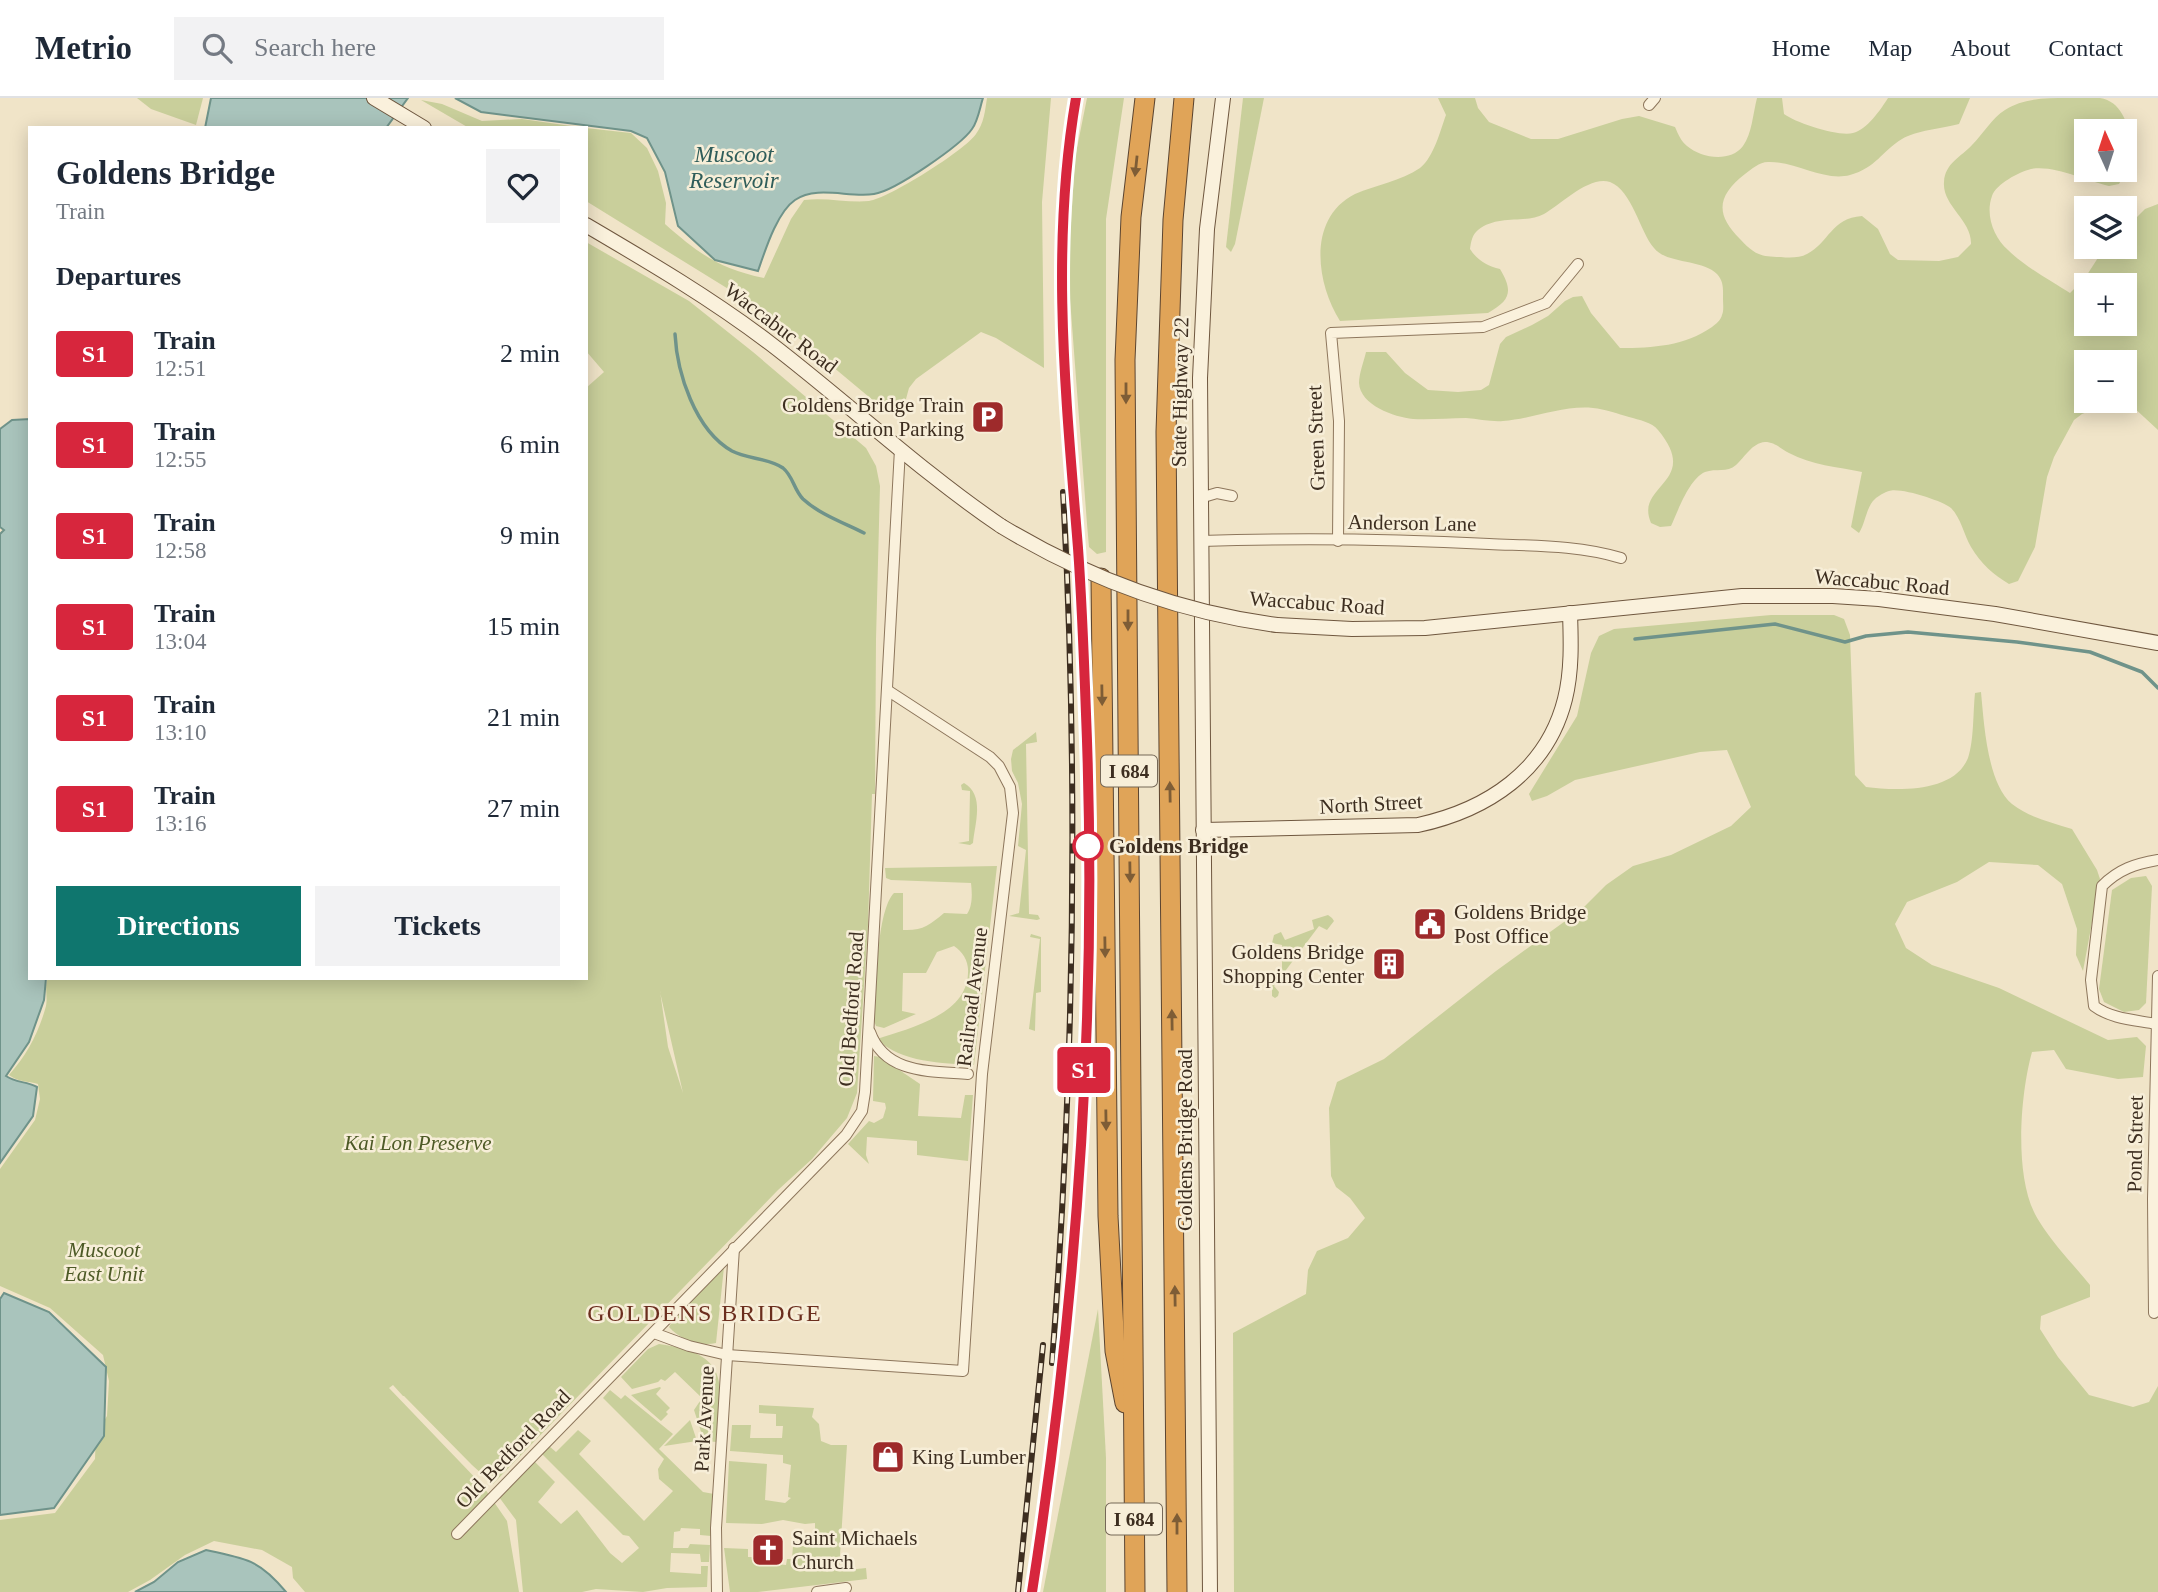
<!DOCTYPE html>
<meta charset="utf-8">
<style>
:root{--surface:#fff;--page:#f2f2f3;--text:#1f2937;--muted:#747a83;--line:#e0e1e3;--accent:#0f766e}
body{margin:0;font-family:"Times New Roman",serif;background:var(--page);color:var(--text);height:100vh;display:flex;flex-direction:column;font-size:26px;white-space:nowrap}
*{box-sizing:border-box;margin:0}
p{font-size:23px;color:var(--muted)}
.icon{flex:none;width:38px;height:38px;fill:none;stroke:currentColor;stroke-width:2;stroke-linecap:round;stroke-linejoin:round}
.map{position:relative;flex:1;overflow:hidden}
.sheet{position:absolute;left:28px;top:28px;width:560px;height:854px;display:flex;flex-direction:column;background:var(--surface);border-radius:0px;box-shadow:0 4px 18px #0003}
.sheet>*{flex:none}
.badge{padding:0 14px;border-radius:5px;font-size:24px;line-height:46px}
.needle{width:46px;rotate:357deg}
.controls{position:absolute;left:2074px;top:21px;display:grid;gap:14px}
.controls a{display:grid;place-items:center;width:63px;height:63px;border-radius:0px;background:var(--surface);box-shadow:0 4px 18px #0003;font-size:35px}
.map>.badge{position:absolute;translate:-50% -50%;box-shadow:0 0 0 4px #fff}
h2{padding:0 28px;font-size:26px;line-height:63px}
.round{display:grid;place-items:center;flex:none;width:74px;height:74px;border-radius:0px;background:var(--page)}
.headline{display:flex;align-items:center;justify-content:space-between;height:119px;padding:0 28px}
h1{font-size:33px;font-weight:700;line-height:52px}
.button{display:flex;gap:14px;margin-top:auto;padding:14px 28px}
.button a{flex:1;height:80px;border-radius:0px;background:var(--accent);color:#fff;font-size:28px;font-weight:700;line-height:80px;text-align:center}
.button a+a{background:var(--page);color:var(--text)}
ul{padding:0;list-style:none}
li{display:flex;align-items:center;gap:21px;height:91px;padding:0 28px}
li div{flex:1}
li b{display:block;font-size:26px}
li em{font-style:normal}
li .badge{min-width:77px;font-weight:700;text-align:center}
header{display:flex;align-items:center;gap:42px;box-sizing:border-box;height:98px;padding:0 35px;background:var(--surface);border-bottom:2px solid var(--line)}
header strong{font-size:33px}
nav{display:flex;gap:38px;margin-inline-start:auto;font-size:24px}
.search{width:490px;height:63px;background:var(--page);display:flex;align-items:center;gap:18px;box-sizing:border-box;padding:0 24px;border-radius:0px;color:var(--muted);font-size:26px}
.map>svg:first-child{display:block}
</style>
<header>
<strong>Metrio</strong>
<div class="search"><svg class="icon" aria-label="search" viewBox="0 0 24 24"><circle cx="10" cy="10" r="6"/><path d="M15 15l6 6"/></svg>Search here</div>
<nav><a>Home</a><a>Map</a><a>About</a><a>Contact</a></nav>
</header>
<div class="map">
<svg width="2158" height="1494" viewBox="0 0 2158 1494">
<rect width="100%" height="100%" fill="#f0e4c8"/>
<g fill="#c9cf9b" fill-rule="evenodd">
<polygon points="137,0 203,0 196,27 151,11"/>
<path d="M987 0H1051L1042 104 1044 270 996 240 981 234 916 281 909 290 903 312 895 315 881 309 772 218 586 103V30L631 35 647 50 658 73 666 105 665 126C699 156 720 171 764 180L791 121 804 102C826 99 848 105 869 103 889 100 964 53 976 36 984 25 985 13 987 0Z"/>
<polygon points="1087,0 1124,0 1106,121 1106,454 1097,456 1089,449 1087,426 1068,174 1075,60"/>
<polygon points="1243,0 1264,0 1235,146 1231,154 1226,149"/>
<path d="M1438 0H1475L1478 10 1489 24 1531 41H1558L1622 21 1639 18 1675 29C1678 36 1681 43 1687 48 1701 60 1730 65 1743 48 1752 36 1753 15 1757 0H1782L1784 16C1796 25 1839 39 1853 35 1867 32 1881 11 1888 0H1970L1959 26C1943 30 1915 33 1902 41 1882 53 1876 70 1850 77 1824 84 1795 63 1768 64 1759 64 1752 71 1745 76 1717 98 1715 116 1740 141 1754 156 1760 159 1781 159 1789 160 1800 160 1807 156 1829 145 1831 120 1862 118L1878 131 1890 156 1898 162 1939 163 1958 159 1971 146C1972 122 1942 108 1944 84 1945 65 1961 59 1972 47 1983 36 1992 20 2005 12 2023 0 2046 0 2067 0 2078 0 2089 0 2100 0 2125 4 2132 35 2128 55 2126 66 2125 76 2119 86L2109 88C2085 83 2056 67 2031 71 2019 74 1996 86 1992 98 1985 117 1994 140 2008 152 2024 168 2051 183 2070 195L2085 180 2103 152 2106 149H2124L2125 131 2145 111 2158 106V332L2131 307 2102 308 2082 316 2074 322 2054 359 2047 379 2035 449 2018 483 2009 486C1993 476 1981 466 1971 449 1964 437 1961 420 1951 410 1943 403 1900 389 1889 393 1885 394 1878 398 1875 401 1866 409 1866 424 1859 435L1851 429 1862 374C1838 369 1811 367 1789 355 1781 351 1775 344 1765 344 1752 345 1745 359 1736 367 1727 375 1716 370 1705 374 1689 381 1678 413 1671 428L1660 429 1651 425C1634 386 1702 385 1658 332 1652 324 1639 322 1629 319 1618 316 1605 311 1593 310 1563 307 1533 321 1503 323 1492 324 1478 321 1466 320 1449 320 1430 322 1413 321 1394 319 1360 307 1359 285 1359 275 1364 263 1366 254H1386L1405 275 1428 292 1458 294 1481 292 1489 287 1500 246 1506 239 1532 227 1548 218 1565 203 1573 199 1582 198 1591 215 1620 250C1653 250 1685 248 1712 229 1716 226 1721 222 1722 217 1724 213 1723 205 1723 201 1723 191 1724 184 1717 176 1702 161 1666 166 1654 150 1640 134 1632 92 1610 84 1590 77 1561 106 1544 116 1526 126 1498 116 1478 132 1472 137 1471 144 1470 151 1477 162 1487 168 1500 171 1513 193 1511 202 1488 215L1340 223C1316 185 1307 120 1355 96 1376 87 1401 83 1420 70 1434 59 1440 33 1446 17ZM2086 33H2124V72H2086ZM2086 187H2124V226H2086ZM2086 264H2124V303H2086Z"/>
<polygon points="421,2 442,6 482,23 522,21 585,30 469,30"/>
<path d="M586 144 689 203 753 254 866 350 876 368 880 388 876 541 875 696H872L868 827 857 995 847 1020 812 1061 778 1092 493 1386 472 1367 404 1298H403L393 1287 389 1290 483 1388 507 1423 519 1494H305L293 1480 292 1469 262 1452 214 1443 185 1457 150 1482 128 1494H0V1422L55 1415 95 1361 96 1336 107 1318 109 1283 103 1257 50 1210 0 1188V1071L35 1022 40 1001 38 986C28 983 18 984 9 977 27 957 39 934 46 908 48 898 44 889 48 880H586V290L604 274 586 253ZM660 893V894L683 995 668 949Z"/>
<path d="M1771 517H1834L1844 521 1850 537 1855 677 1866 689C1897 693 1954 695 1968 660 1974 643 1973 614 1975 595L1981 594C1984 625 1987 685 2012 706 2030 720 2051 724 2072 731L2097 772 2100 781 2083 873 2076 857 2077 831 2062 786 2038 767 1989 764 1957 784 1907 804 1895 826 1906 850 1932 867 1999 890 2108 942 2137 939 2146 948 2143 979 2118 981 2066 971 2054 952 2032 954C2020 997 2013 1084 2039 1123 2053 1146 2073 1166 2090 1187V1199L2041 1218 2040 1231 2058 1259 2089 1297 2133 1309 2149 1304 2158 1288V1494H1234L1233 1235 1306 1196 1308 1172 1317 1153 1348 1140 1365 1120 1350 1100 1336 1089 1331 1078 1329 1010 1337 984 1384 961 1496 873 1582 811 1606 787 1633 768 1671 757 1731 728 1751 709 1727 652 1700 654 1575 682 1547 698 1532 703 1529 696 1577 618 1591 555 1599 538 1614 531Z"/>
<polygon points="1036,634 1037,644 1026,646 1029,816 1038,817 1040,821 1037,822 1009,818 1019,815 1026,752 1018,748 1022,706 1018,685 1012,673 1011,661 1013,652"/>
<path d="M964 685C985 697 975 725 973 745L970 747 958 745 969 743 970 693 962 692 961 687Z"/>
<path d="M997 768 974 967C942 965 902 965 877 941 910 930 967 917 968 875 969 864 963 854 954 848L937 854 926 875H903L902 913 916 916 884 930 876 928 874 923C876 895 876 813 894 795H903V832C922 833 930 827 944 815L967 816C973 808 972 794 971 785L891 782 886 780 885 770Z"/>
<polygon points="2146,778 2152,788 2146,905 2139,912 2124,914 2104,904 2099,891 2112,792 2131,780"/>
<polygon points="1328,817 1332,820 1334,823 1327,832 1319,828 1274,888 1279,894 1278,898 1275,900 1272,898 1272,878 1278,877 1282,871 1282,847 1272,845 1274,837 1281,834 1285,842 1314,831 1312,822"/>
<polygon points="1031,836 1041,839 1041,894 1036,895 1035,933 1029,931 1040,841 1030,839"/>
<polygon points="874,958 880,959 920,986 918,1018 961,1020 965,997 973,997 968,1063 917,1057 917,1043 867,1039 866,1057 869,1066 848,1046 869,1023 874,1025 883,1020 886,1010 885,1005 873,1003"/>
<path d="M724 1169 716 1245C700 1249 679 1241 669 1229L675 1219Z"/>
<polygon points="1098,1211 1106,1360 1106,1494 1043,1494"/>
<path d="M659 1246C731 1256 722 1284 717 1344L704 1343 694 1312 702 1300 675 1274 665 1283 661 1281 658 1284 632 1291 621 1279 648 1251Z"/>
<polygon points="660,1289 661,1290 656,1296 670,1310 666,1314 668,1316 661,1323 631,1297"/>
<polygon points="610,1292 621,1301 625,1297 673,1336 659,1351 703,1394 714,1396 711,1438 700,1437 700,1431 681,1430 680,1433 674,1434 673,1450 688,1450 690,1446 710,1447 709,1464 701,1464 700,1456 671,1455 670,1474 701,1476 701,1468 708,1468 707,1489 667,1490 643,1494 596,1491 582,1494 523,1494 516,1422 499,1399 534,1363 555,1384 538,1404 561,1426 577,1412 610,1455 622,1465 639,1450 629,1438 623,1437 541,1355 549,1348 556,1354 578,1332 591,1343 579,1356 644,1423 673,1393 659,1381 658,1371 664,1361 603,1300"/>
<polygon points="759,1307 814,1310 812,1319 819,1326 821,1343 831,1347 847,1347 839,1473 866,1470 867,1481 758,1494 730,1494 724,1450 748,1451 748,1459 776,1460 776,1466 786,1467 787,1461 792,1461 793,1448 815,1448 815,1425 805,1426 783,1422 762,1426 726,1425 729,1363 767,1366 765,1402 785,1405 791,1400 788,1399 791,1367 783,1365 783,1357 730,1353 732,1327 751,1327 750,1340 782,1340 783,1328 776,1328 776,1316 759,1315"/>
<polygon points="690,1322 697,1343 664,1348"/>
</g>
<g fill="#a9c4bc" stroke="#6f938a" stroke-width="2">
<polygon points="211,0 408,0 386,30 205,30"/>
<path d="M455 0H983C980 9 978 23 972 31 961 47 895 93 874 96 849 100 817 87 795 102 777 114 765 153 758 173L715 162 678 128 665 74 647 40 631 33 481 14Z"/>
<path d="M30 321V880H46L44 902 29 944 6 978C16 985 26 983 37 989L33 1018 0 1065V436L4 432 0 429V331L12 322Z"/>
<polygon points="4,1195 49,1214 106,1269 104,1338 54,1410 0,1417 0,1201"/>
<path d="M206 1452C246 1461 259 1461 286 1494H135L154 1484 178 1464Z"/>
</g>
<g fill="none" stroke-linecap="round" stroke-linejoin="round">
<g stroke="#6f938a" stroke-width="3.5">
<path d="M675 236C677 275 695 332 732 353 747 361 769 360 783 370 793 378 794 392 803 401 819 416 844 425 864 435"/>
<polyline points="1635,541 1775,526 1845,544 1866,538 1908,534 2017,544 2090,554 2142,574 2158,590"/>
</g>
<defs>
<g id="minor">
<polyline points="1649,7 1655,0"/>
<polyline points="1200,400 1217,395 1232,398"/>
<path d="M1201 443C1296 440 1393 441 1489 446 1533 448 1578 447 1621 460"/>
<polyline points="1338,443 1339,323 1331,235 1483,229 1546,205 1578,166"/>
<path d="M2156 926C2136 922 2111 921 2094 908L2091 882 2102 788C2119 771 2135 766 2158 762"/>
<path d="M870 934C885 976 930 973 968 976"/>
<polyline points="2154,1215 2153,1101 2158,878"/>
<polyline points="654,1235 689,1248 727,1257 963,1273 982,976 1013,715 1010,689 999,668 990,659 887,592"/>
<polyline points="457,1436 846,1037 862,1013 865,994 900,351"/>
<polyline points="717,1494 716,1430 734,1150"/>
<polyline points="817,1494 846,1490"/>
</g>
<g id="secondary">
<polyline points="374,0 424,30"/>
<path d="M586 127C649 164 712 201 771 246 848 305 920 373 1001 428"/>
<polyline points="1277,527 1352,531 1425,530 1742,498 1833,498 1879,501 1995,516 2158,545"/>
<path d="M1203 732 1418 727C1487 712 1547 673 1565 601 1572 573 1571 543 1570 515"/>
<polyline points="1210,1494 1200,280 1207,131 1223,0"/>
</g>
<g id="motorway">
<polyline points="1101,480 1108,1118 1115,1253 1125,1305"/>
<polyline points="1135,1494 1125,262 1131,119 1145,0"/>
<polyline points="1177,1494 1166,334 1173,122 1184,0"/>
</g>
</defs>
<use href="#minor" stroke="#8d765c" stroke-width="12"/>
<use href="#secondary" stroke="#6f573f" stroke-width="16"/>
<use href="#motorway" stroke="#5b4430" stroke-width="21"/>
<use href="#minor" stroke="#faf1dc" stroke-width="10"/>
<use href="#secondary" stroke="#faf1dc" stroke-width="14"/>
<use href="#motorway" stroke="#e0a458" stroke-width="19"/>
<defs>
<g id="rail">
<path d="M1052 1265C1074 976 1079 684 1063 394"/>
<polyline points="1018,1494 1043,1247"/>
<path d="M1032 1494C1076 1204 1097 909 1086 616 1084 561 1082 505 1078 450 1066 300 1049 150 1075 0"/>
</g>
</defs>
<use href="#rail" stroke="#3d2e20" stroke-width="6"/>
<use href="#rail" stroke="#f7eed8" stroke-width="3.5" stroke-dasharray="10" stroke-linecap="butt"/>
<defs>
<path id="secondary-bridge" d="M1001 428C1087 480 1177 514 1277 527"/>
</defs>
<use href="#secondary-bridge" stroke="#6f573f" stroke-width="16" stroke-linecap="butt"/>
<use href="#secondary-bridge" stroke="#faf1dc" stroke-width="14"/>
</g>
<defs><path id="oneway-solid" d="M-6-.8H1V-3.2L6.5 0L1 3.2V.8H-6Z" transform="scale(1.75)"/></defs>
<g fill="#7e5d36">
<use href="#oneway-solid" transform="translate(1136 68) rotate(96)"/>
<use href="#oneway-solid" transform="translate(1126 295) rotate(90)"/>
<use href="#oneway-solid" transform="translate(1128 522) rotate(90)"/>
<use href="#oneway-solid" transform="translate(1102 597) rotate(89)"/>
<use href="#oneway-solid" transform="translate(1170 694) rotate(-91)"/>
<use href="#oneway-solid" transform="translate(1130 774) rotate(89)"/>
<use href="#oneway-solid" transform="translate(1105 849) rotate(89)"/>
<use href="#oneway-solid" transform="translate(1172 922) rotate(-91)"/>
<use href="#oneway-solid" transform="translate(1106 1022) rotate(89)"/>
<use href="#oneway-solid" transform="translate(1175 1198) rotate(-91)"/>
<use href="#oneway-solid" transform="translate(1177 1426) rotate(-90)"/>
</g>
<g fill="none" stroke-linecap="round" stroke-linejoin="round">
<defs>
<path id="line" d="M1032 1494C1077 1205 1098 909 1086 616 1084 561 1082 505 1078 450 1066 300 1050 150 1076 0"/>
</defs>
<use href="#line" stroke="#fff" stroke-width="16"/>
<use href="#line" stroke="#d7263d" stroke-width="10"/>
</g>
<defs>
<symbol id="parking-square" viewBox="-11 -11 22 22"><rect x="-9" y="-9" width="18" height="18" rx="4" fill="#9e2a2b" stroke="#f7eed8"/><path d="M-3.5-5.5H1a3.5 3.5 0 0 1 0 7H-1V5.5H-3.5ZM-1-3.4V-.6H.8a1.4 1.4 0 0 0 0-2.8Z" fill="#fff"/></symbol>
<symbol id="civic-square" viewBox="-11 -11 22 22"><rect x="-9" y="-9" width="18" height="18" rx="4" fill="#9e2a2b" stroke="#f7eed8"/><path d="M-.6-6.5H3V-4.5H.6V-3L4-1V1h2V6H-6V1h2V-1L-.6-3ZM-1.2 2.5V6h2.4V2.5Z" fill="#fff"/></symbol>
<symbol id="building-square" viewBox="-11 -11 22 22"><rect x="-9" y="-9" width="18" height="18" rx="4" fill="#9e2a2b" stroke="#f7eed8"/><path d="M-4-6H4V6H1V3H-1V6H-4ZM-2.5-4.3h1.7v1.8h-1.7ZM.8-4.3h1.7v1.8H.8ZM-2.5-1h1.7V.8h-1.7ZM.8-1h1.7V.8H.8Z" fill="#fff"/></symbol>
<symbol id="shop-square" viewBox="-11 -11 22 22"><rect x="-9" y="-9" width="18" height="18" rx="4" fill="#9e2a2b" stroke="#f7eed8"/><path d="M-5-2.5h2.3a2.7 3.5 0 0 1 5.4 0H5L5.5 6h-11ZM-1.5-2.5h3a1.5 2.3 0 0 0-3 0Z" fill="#fff"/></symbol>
<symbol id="church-square" viewBox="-11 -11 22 22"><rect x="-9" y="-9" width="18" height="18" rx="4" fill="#9e2a2b" stroke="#f7eed8"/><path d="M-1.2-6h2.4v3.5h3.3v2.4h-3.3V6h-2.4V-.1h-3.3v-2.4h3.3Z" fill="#fff"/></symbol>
</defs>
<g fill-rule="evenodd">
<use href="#parking-square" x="969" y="300" width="38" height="38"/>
<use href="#civic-square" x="1411" y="807" width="38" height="38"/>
<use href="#building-square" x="1370" y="847" width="38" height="38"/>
<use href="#shop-square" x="869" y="1340" width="38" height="38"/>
<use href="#church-square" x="749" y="1433" width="38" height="38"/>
</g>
<circle fill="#fff" stroke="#d7263d" stroke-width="3.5" cx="1088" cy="748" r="14"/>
<g text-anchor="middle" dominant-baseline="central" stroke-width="5" stroke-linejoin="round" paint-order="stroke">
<g fill="#f7eed8" stroke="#756857" stroke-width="2">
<rect x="1101" y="657.5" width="56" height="31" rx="5"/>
<rect x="1106" y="1405.5" width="56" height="31" rx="5"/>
</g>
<g font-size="19" font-weight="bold" fill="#3d2e20">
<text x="1129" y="673">I 684</text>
<text x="1134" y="1421">I 684</text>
</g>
<g font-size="21" fill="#3d2e20" stroke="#f7eed8">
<text transform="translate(781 230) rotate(37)">Waccabuc Road</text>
<text transform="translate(1180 294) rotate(-89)">State Highway 22</text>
<text transform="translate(1316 340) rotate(-92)">Green Street</text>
<text transform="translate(1412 425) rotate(1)">Anderson Lane</text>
<text transform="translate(1882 484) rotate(5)">Waccabuc Road</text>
<text transform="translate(1317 505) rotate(4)">Waccabuc Road</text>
<text transform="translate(1371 706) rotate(-3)">North Street</text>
<text transform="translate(972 899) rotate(-83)">Railroad Avenue</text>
<text transform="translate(851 911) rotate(-86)">Old Bedford Road</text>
<text transform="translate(1185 1042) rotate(-90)">Goldens Bridge Road</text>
<text transform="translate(2135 1046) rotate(-89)">Pond Street</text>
<text transform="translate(704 1321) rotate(-87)">Park Avenue</text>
<text transform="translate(513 1351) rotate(-46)">Old Bedford Road</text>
</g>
<g font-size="21" fill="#3d2e20" stroke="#f7eed8" text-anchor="start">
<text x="964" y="307" text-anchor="end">Goldens Bridge Train<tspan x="964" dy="24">Station Parking</tspan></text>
<text x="1454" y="814">Goldens Bridge<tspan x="1454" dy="24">Post Office</tspan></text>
<text x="1364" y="854" text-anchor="end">Goldens Bridge<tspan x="1364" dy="24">Shopping Center</tspan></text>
<text x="912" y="1359">King Lumber</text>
<text x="792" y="1440">Saint Michaels<tspan x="792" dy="24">Church</tspan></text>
</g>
<g font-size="21" font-weight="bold" fill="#3d2e20" stroke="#f7eed8" text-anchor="start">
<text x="1109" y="748">Goldens Bridge</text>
</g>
<g font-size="21" font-style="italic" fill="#4d5a26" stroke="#f7eed8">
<text x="418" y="1045">Kai Lon Preserve</text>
<text x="104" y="1152">Muscoot<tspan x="104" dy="24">East Unit</tspan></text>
</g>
<g font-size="23" font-style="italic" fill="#2f5d5a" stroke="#f7eed8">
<text x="734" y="56">Muscoot<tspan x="734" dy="26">Reservoir</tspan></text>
</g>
<g font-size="24" letter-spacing="2" fill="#6b2e1e" stroke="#f7eed8">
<text x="705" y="1215">GOLDENS BRIDGE</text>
</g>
</g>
</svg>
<div class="controls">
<a><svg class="needle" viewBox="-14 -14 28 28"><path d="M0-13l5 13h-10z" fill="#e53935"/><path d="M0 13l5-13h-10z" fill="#747a83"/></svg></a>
<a><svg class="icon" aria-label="layers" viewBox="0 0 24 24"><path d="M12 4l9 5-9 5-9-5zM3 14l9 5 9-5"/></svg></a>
<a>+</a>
<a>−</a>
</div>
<b class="badge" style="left:1084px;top:972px;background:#d7263d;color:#fff">S1</b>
<section class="sheet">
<div class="headline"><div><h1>Goldens Bridge</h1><p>Train</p></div><a class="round"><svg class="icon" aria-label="heart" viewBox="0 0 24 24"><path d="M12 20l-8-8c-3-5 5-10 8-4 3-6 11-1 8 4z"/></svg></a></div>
<h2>Departures</h2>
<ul>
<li><span class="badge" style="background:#d7263d;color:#fff">S1</span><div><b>Train</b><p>12:51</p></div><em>2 min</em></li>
<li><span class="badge" style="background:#d7263d;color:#fff">S1</span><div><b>Train</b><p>12:55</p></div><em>6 min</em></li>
<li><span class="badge" style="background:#d7263d;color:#fff">S1</span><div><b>Train</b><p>12:58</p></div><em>9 min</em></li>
<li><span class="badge" style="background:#d7263d;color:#fff">S1</span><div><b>Train</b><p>13:04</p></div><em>15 min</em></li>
<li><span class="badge" style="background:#d7263d;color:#fff">S1</span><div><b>Train</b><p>13:10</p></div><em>21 min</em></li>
<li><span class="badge" style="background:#d7263d;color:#fff">S1</span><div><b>Train</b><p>13:16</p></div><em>27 min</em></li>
</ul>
<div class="button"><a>Directions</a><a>Tickets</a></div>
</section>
</div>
